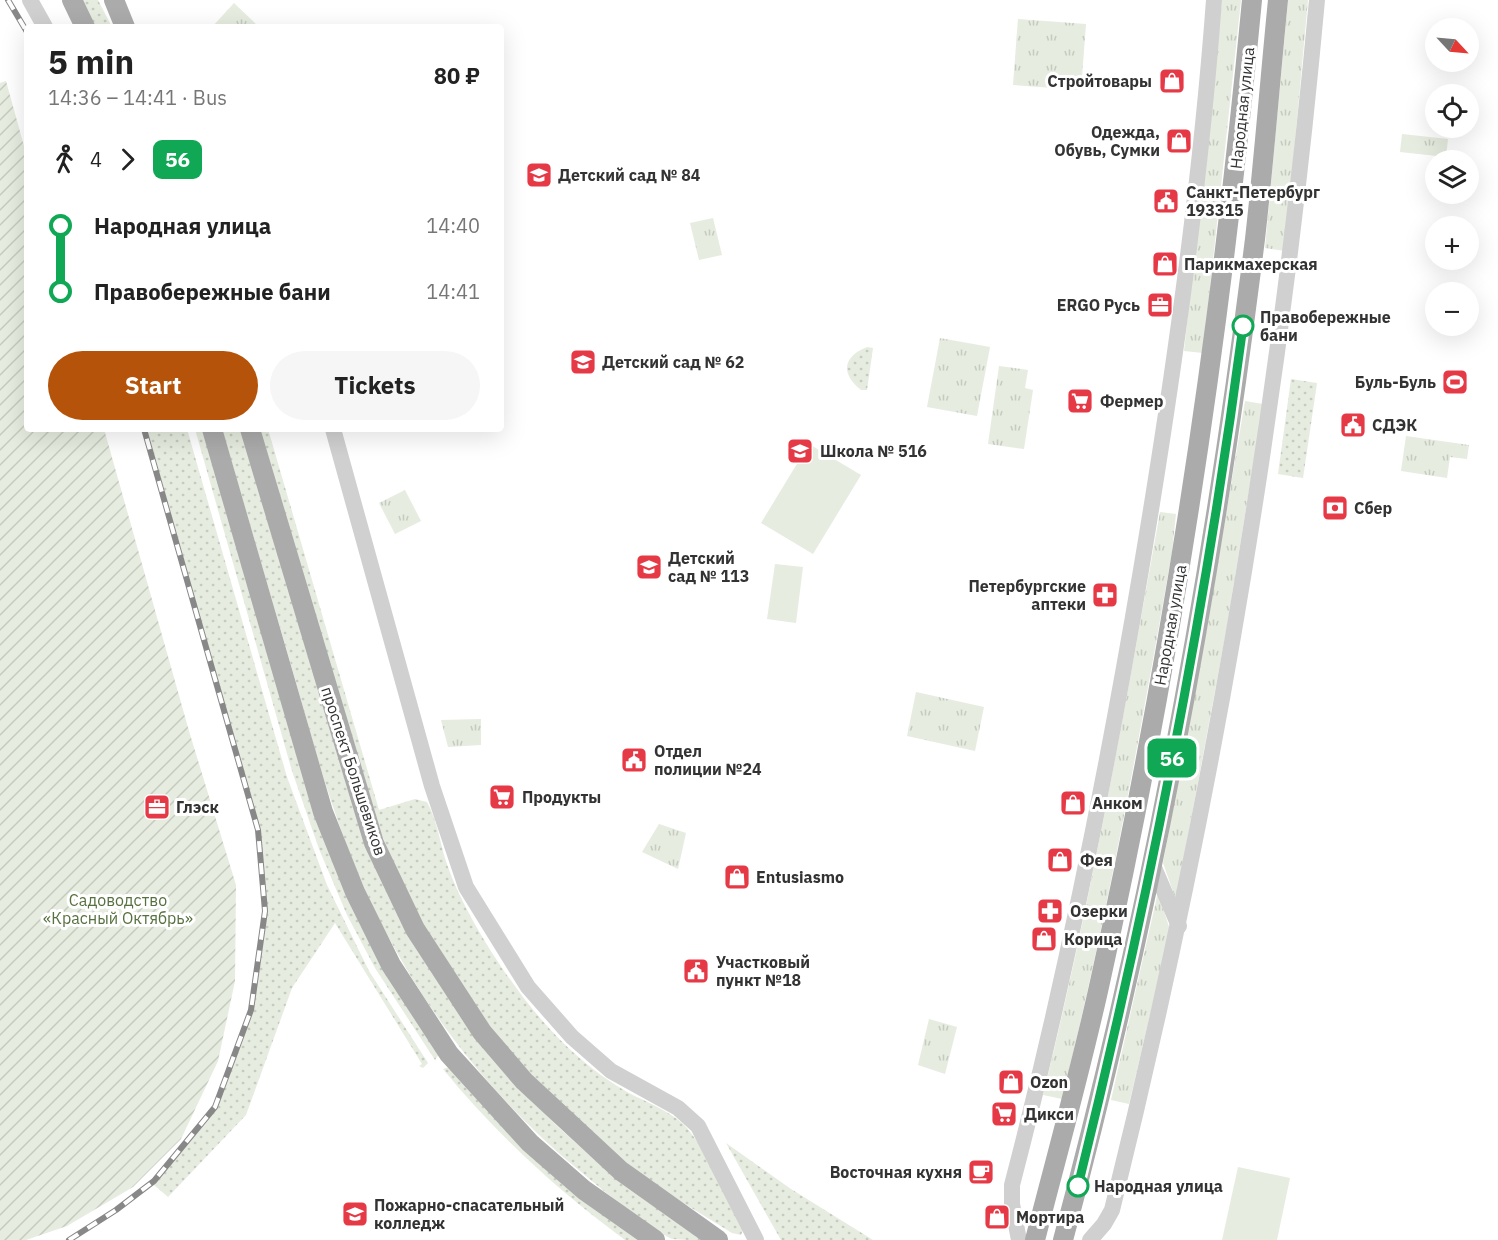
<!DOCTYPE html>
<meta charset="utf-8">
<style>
:root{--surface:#fff;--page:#f6f6f6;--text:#222;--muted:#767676;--accent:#b45309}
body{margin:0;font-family:"IBM Plex Sans",sans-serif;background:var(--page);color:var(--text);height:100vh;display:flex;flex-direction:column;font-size:22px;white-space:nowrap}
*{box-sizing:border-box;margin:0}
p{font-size:20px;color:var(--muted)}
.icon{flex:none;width:33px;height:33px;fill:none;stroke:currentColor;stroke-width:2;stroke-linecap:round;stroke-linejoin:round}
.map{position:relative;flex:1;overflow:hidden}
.sheet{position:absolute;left:24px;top:24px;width:480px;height:408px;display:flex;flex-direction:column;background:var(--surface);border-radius:6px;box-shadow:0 6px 24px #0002}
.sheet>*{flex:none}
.badge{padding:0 12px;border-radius:9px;font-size:21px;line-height:39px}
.needle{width:39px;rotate:116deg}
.controls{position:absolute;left:1425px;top:18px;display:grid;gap:12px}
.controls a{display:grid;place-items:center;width:54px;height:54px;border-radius:50%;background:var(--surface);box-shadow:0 6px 24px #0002;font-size:30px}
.map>.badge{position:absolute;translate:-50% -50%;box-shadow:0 0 0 3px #fff}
.legs{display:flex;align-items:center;gap:9px;height:66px;padding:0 24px;font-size:20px}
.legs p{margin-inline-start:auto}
.overview{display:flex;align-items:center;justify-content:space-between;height:102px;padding:0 24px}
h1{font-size:33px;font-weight:700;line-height:45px}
.primary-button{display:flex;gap:12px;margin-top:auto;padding:12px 24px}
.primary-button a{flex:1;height:69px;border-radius:36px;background:var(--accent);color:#fff;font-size:24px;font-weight:700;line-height:69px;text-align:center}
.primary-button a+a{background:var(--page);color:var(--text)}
ul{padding:0 24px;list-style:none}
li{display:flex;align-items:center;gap:21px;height:66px;font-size:22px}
li i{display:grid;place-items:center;width:9px;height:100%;margin:0 8px;background:currentColor}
li i::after{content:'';width:15px;height:15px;margin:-8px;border:4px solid;border-radius:50%;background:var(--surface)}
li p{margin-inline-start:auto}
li:first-child i{background:linear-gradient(#0000 50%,currentColor 0)}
li:last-child i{background:linear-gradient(currentColor 50%,#0000 0)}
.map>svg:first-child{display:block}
</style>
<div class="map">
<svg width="1498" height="1240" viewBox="0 0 1498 1240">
<defs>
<pattern id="grass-dots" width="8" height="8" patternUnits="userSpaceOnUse" patternTransform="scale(1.5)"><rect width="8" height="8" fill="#e6ecdf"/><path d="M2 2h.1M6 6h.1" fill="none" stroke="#c6cbc0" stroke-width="1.8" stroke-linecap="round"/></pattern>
<pattern id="park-tufts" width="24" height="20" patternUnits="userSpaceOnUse" patternTransform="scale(1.5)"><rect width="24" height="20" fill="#e6ecdf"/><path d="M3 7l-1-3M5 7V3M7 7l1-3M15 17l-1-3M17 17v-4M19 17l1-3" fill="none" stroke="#c6cbc0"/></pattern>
<pattern id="garden-furrows" width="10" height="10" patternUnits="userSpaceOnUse" patternTransform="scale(1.5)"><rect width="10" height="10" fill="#e6ecdf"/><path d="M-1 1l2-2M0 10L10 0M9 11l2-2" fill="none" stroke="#c6cbc0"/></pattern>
</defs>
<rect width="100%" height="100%" fill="#fff"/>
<g fill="url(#grass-dots)">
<polygon points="78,0 98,0 112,27 92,27"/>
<path d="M867 347 873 348 867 390H861C841 374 842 357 867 347Z"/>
<polygon points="1291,379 1317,383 1303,478 1278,474"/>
<polygon points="147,429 187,429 287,777 327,885 369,971 428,1063 423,1068 419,1066 422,1064 335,923 292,988 246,1115 168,1197 154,1185 216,1108 252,1010 267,911 260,829"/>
<polygon points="195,429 203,429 297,746 439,1054 435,1060 375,968 347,915 319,849 292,771"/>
<path d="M222 429H241L358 820 420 953 476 1039 556 1125 597 1162 707 1240C697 1240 681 1240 672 1239 644 1225 605 1192 580 1171 476 1086 393 970 346 843 323 783 307 720 289 658 267 582 244 505 222 429Z"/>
<path d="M259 429H268L379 810 415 799 427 802C438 821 440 846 448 867 465 915 507 980 540 1018 565 1047 594 1073 627 1092 646 1102 666 1109 682 1123 705 1144 728 1201 743 1230L741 1235 732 1233 656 1186 573 1120 499 1040 416 916 381 833Z"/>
<path d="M450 1067 640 1240H625C557 1190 496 1134 443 1069Z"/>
<polygon points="726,1143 791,1189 873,1240 781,1240"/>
</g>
<g fill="url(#park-tufts)">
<polygon points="1222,0 1241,0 1203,353 1184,351"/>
<polygon points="1288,0 1308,0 1285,251 1265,248"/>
<polygon points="234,3 259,27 212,27"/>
<polygon points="1018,19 1086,24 1081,90 1013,85"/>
<polygon points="1402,134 1448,139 1446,157 1400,152"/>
<polygon points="713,218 722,255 699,260 690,223"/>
<polygon points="940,338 990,347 977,416 927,407"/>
<polygon points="999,366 1028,370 1025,388 1033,390 1024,449 988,444"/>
<polygon points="1245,401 1263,404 1226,632 1176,900 1163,863 1207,628"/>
<polygon points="1406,436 1469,445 1467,459 1450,457 1447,478 1401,471"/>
<polygon points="405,490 421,521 395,534 379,503"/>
<path d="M1160 512 1176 514 1172 552C1140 735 1107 918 1062 1099L1043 1095C1091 902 1125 707 1160 512Z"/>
<polygon points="916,692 984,707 975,751 907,736"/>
<polygon points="481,719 481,745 448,747 441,720"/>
<polygon points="659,824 686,833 678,869 642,852"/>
<polygon points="1158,892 1170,930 1129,1104 1111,1100"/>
<polygon points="929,1019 957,1027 945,1074 918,1065"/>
</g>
<polygon fill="url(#garden-furrows)" points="6,81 27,157 27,429 104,429 189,731 236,885 235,981 218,1061 181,1139 133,1187 67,1226 26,1240 0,1240 0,83"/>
<g fill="#e6ecdf">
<polygon points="809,444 861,475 813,554 761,523"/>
<polygon points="775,564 803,567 796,623 767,619"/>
<polygon points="1238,1167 1290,1178 1277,1240 1222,1240"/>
</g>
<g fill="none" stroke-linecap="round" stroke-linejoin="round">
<g stroke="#d0d0d0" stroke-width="16">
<polyline points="30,0 45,27"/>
<polyline points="333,429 432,786 466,887 528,987 572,1037 611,1071 678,1108 698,1126 756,1240"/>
<polyline points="1152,863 1179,926"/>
<path d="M1019 1240 1012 1204V1185C1065 982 1106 777 1141 570 1173 381 1200 191 1214 0"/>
<path d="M1090 1240 1104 1224 1112 1210C1211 812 1280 408 1317 0"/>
</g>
<g stroke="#ababab" stroke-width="20">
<polyline points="72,0 85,27"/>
<polyline points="114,0 125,27"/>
<polyline points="212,429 323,812 355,892 391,965 449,1054 530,1143 584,1190 655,1240"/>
<polyline points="250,429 374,843 415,929 482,1032 524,1081 621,1171 718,1240"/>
<path d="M1035 1240C1057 1154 1081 1069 1100 982 1172 658 1221 330 1252 0"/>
<path d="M1063 1240C1151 912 1213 576 1255 239 1264 160 1270 80 1278 0"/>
</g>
<defs>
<g id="rail">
<polyline points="8,0 27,32"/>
<polyline points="69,1240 116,1210 154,1181 215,1107 251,1010 265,911 258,830 144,429"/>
</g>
</defs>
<use href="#rail" stroke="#888" stroke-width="6"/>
<use href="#rail" stroke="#fff" stroke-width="4" stroke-dasharray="11" stroke-linecap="butt"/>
</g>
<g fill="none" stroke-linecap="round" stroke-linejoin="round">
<defs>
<path id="line-1" d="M1078 1186C1148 903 1205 615 1243 326"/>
</defs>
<use href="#line-1" stroke="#fff" stroke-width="14"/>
<use href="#line-1" stroke="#10a855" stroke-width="9"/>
</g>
<defs>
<symbol id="shop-square" viewBox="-11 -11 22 22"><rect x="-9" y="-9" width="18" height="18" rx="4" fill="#e63946" stroke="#fff"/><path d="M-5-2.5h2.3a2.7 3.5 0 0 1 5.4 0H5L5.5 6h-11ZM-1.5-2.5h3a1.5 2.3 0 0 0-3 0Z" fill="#fff"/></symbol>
<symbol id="school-square" viewBox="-11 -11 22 22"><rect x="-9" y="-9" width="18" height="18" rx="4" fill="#e63946" stroke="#fff"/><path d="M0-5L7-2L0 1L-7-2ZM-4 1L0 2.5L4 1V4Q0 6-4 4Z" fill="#fff"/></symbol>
<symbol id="civic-square" viewBox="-11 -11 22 22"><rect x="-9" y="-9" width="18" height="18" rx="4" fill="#e63946" stroke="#fff"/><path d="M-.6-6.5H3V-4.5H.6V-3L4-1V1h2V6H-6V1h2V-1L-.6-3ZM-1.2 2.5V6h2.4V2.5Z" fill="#fff"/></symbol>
<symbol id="office-square" viewBox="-11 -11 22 22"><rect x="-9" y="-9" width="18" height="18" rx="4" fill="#e63946" stroke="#fff"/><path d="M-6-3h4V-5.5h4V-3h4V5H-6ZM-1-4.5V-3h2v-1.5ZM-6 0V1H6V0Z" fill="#fff"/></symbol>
<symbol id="stadium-square" viewBox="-11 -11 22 22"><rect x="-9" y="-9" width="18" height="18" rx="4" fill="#e63946" stroke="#fff"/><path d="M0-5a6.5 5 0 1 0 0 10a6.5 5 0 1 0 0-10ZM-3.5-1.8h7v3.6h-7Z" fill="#fff"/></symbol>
<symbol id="supermarket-square" viewBox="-11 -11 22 22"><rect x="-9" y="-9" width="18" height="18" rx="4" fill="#e63946" stroke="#fff"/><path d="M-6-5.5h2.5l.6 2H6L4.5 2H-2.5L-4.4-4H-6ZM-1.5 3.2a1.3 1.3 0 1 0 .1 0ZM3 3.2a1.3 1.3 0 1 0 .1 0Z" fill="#fff"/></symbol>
<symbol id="bank-square" viewBox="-11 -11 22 22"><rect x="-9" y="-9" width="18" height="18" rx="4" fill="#e63946" stroke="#fff"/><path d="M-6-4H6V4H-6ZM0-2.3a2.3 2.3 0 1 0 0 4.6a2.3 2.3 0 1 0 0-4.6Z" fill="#fff"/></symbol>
<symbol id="pharmacy-square" viewBox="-11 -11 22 22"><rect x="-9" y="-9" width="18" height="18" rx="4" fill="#e63946" stroke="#fff"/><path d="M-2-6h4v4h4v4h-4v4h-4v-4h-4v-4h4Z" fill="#fff"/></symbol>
<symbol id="cafe-square" viewBox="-11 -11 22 22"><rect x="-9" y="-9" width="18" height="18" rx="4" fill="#e63946" stroke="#fff"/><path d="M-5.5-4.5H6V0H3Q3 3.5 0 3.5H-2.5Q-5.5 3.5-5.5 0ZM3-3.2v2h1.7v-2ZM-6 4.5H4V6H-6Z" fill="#fff"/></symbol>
<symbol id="university-square" viewBox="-11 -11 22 22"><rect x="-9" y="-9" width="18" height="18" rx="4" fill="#e63946" stroke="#fff"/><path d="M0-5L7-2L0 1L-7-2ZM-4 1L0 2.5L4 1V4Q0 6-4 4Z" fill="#fff"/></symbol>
</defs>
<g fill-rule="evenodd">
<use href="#shop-square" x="1157" y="66" width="30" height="30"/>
<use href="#shop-square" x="1164" y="126" width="30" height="30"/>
<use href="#school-square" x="524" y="160" width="30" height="30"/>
<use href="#civic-square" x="1151" y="186" width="30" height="30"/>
<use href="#shop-square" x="1150" y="249" width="30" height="30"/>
<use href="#office-square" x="1145" y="290" width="30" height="30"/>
<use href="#school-square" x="568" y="347" width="30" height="30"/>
<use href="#stadium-square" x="1440" y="367" width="30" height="30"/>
<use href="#supermarket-square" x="1065" y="386" width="30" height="30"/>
<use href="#civic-square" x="1338" y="410" width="30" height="30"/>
<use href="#school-square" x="785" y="436" width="30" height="30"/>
<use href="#bank-square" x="1320" y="493" width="30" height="30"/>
<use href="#school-square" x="634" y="552" width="30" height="30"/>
<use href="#pharmacy-square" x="1090" y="580" width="30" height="30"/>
<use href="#civic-square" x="619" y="745" width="30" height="30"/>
<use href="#supermarket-square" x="487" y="782" width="30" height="30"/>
<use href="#shop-square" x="1058" y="788" width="30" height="30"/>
<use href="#office-square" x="142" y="792" width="30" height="30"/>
<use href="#shop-square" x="1045" y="845" width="30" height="30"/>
<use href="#shop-square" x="722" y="862" width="30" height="30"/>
<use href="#pharmacy-square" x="1035" y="896" width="30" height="30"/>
<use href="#shop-square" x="1029" y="924" width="30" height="30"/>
<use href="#civic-square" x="681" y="956" width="30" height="30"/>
<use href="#shop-square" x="996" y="1067" width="30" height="30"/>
<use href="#supermarket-square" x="989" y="1099" width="30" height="30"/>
<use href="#cafe-square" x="966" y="1157" width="30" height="30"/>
<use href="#university-square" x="340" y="1199" width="30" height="30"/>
<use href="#shop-square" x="982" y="1202" width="30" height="30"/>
</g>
<g fill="#fff" stroke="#10a855" stroke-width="3">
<circle cx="1243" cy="326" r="10"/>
<circle cx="1078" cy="1186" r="10"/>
</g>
<g text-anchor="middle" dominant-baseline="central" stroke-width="6" stroke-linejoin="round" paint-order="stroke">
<g font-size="16" font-weight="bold" fill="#333" stroke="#fff" text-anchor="start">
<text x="1152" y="81" text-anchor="end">Стройтовары</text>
<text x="1160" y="132" text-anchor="end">Одежда,<tspan x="1160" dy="18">Обувь, Сумки</tspan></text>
<text x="558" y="175">Детский сад № 84</text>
<text x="1186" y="192">Санкт-Петербург<tspan x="1186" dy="18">193315</tspan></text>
<text x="1184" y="264">Парикмахерская</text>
<text x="1140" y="305" text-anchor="end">ERGO Русь</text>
<text x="602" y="362">Детский сад № 62</text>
<text x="1436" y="382" text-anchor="end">Буль-Буль</text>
<text x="1100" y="401">Фермер</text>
<text x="1372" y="425">СДЭК</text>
<text x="820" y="451">Школа № 516</text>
<text x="1354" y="508">Сбер</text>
<text x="668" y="558">Детский<tspan x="668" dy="18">сад № 113</tspan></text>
<text x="1086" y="586" text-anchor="end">Петербургские<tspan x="1086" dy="18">аптеки</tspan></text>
<text x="654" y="751">Отдел<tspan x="654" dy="18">полиции №24</tspan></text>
<text x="522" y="797">Продукты</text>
<text x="1092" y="803">Анком</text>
<text x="176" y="807">Глэск</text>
<text x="1080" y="860">Фея</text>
<text x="756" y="877">Entusiasmo</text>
<text x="1070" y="911">Озерки</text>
<text x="1064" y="939">Корица</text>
<text x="716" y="962">Участковый<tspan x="716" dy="18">пункт №18</tspan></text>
<text x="1030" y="1082">Ozon</text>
<text x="1024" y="1114">Дикси</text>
<text x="962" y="1172" text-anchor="end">Восточная кухня</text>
<text x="374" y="1205">Пожарно-спасательный<tspan x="374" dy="18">колледж</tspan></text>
<text x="1016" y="1217">Мортира</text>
</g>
<g font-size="16" fill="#333" stroke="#fff">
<text transform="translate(1242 108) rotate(-84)">Народная улица</text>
<text transform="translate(1170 625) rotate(-80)">Народная улица</text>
<text transform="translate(354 771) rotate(72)">проспект Большевиков</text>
</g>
<g font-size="16" font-weight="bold" fill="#333" stroke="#fff" text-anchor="start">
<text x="1260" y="317">Правобережные<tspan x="1260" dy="18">бани</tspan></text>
<text x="1094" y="1186">Народная улица</text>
</g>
<g font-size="16" fill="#56703f" stroke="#fff">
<text x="118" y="900">Садоводство<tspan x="118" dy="18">«Красный Октябрь»</tspan></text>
</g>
</g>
</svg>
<div class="controls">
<a><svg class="needle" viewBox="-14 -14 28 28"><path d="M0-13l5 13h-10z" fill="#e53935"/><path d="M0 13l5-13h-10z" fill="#767676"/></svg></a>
<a><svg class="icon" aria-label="locate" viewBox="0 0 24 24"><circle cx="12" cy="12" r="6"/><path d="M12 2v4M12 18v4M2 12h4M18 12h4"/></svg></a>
<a><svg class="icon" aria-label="layers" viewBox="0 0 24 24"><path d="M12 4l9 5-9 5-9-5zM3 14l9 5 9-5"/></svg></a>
<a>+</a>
<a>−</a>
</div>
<b class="badge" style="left:1172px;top:758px;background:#10a855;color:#fff">56</b>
<section class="sheet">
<div class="overview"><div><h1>5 min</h1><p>14:36 – 14:41 · Bus</p></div><b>80 ₽</b></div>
<div class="legs"><svg class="icon" aria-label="walk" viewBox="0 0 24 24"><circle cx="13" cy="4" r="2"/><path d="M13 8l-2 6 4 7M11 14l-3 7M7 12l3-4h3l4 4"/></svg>4<svg class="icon" aria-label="forward" viewBox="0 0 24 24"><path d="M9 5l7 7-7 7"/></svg><b class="badge" style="background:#10a855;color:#fff">56</b></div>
<ul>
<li><i style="color:#10a855"></i><b>Народная улица</b><p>14:40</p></li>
<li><i style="color:#10a855"></i><b>Правобережные бани</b><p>14:41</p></li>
</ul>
<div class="primary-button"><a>Start</a><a>Tickets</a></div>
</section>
</div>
